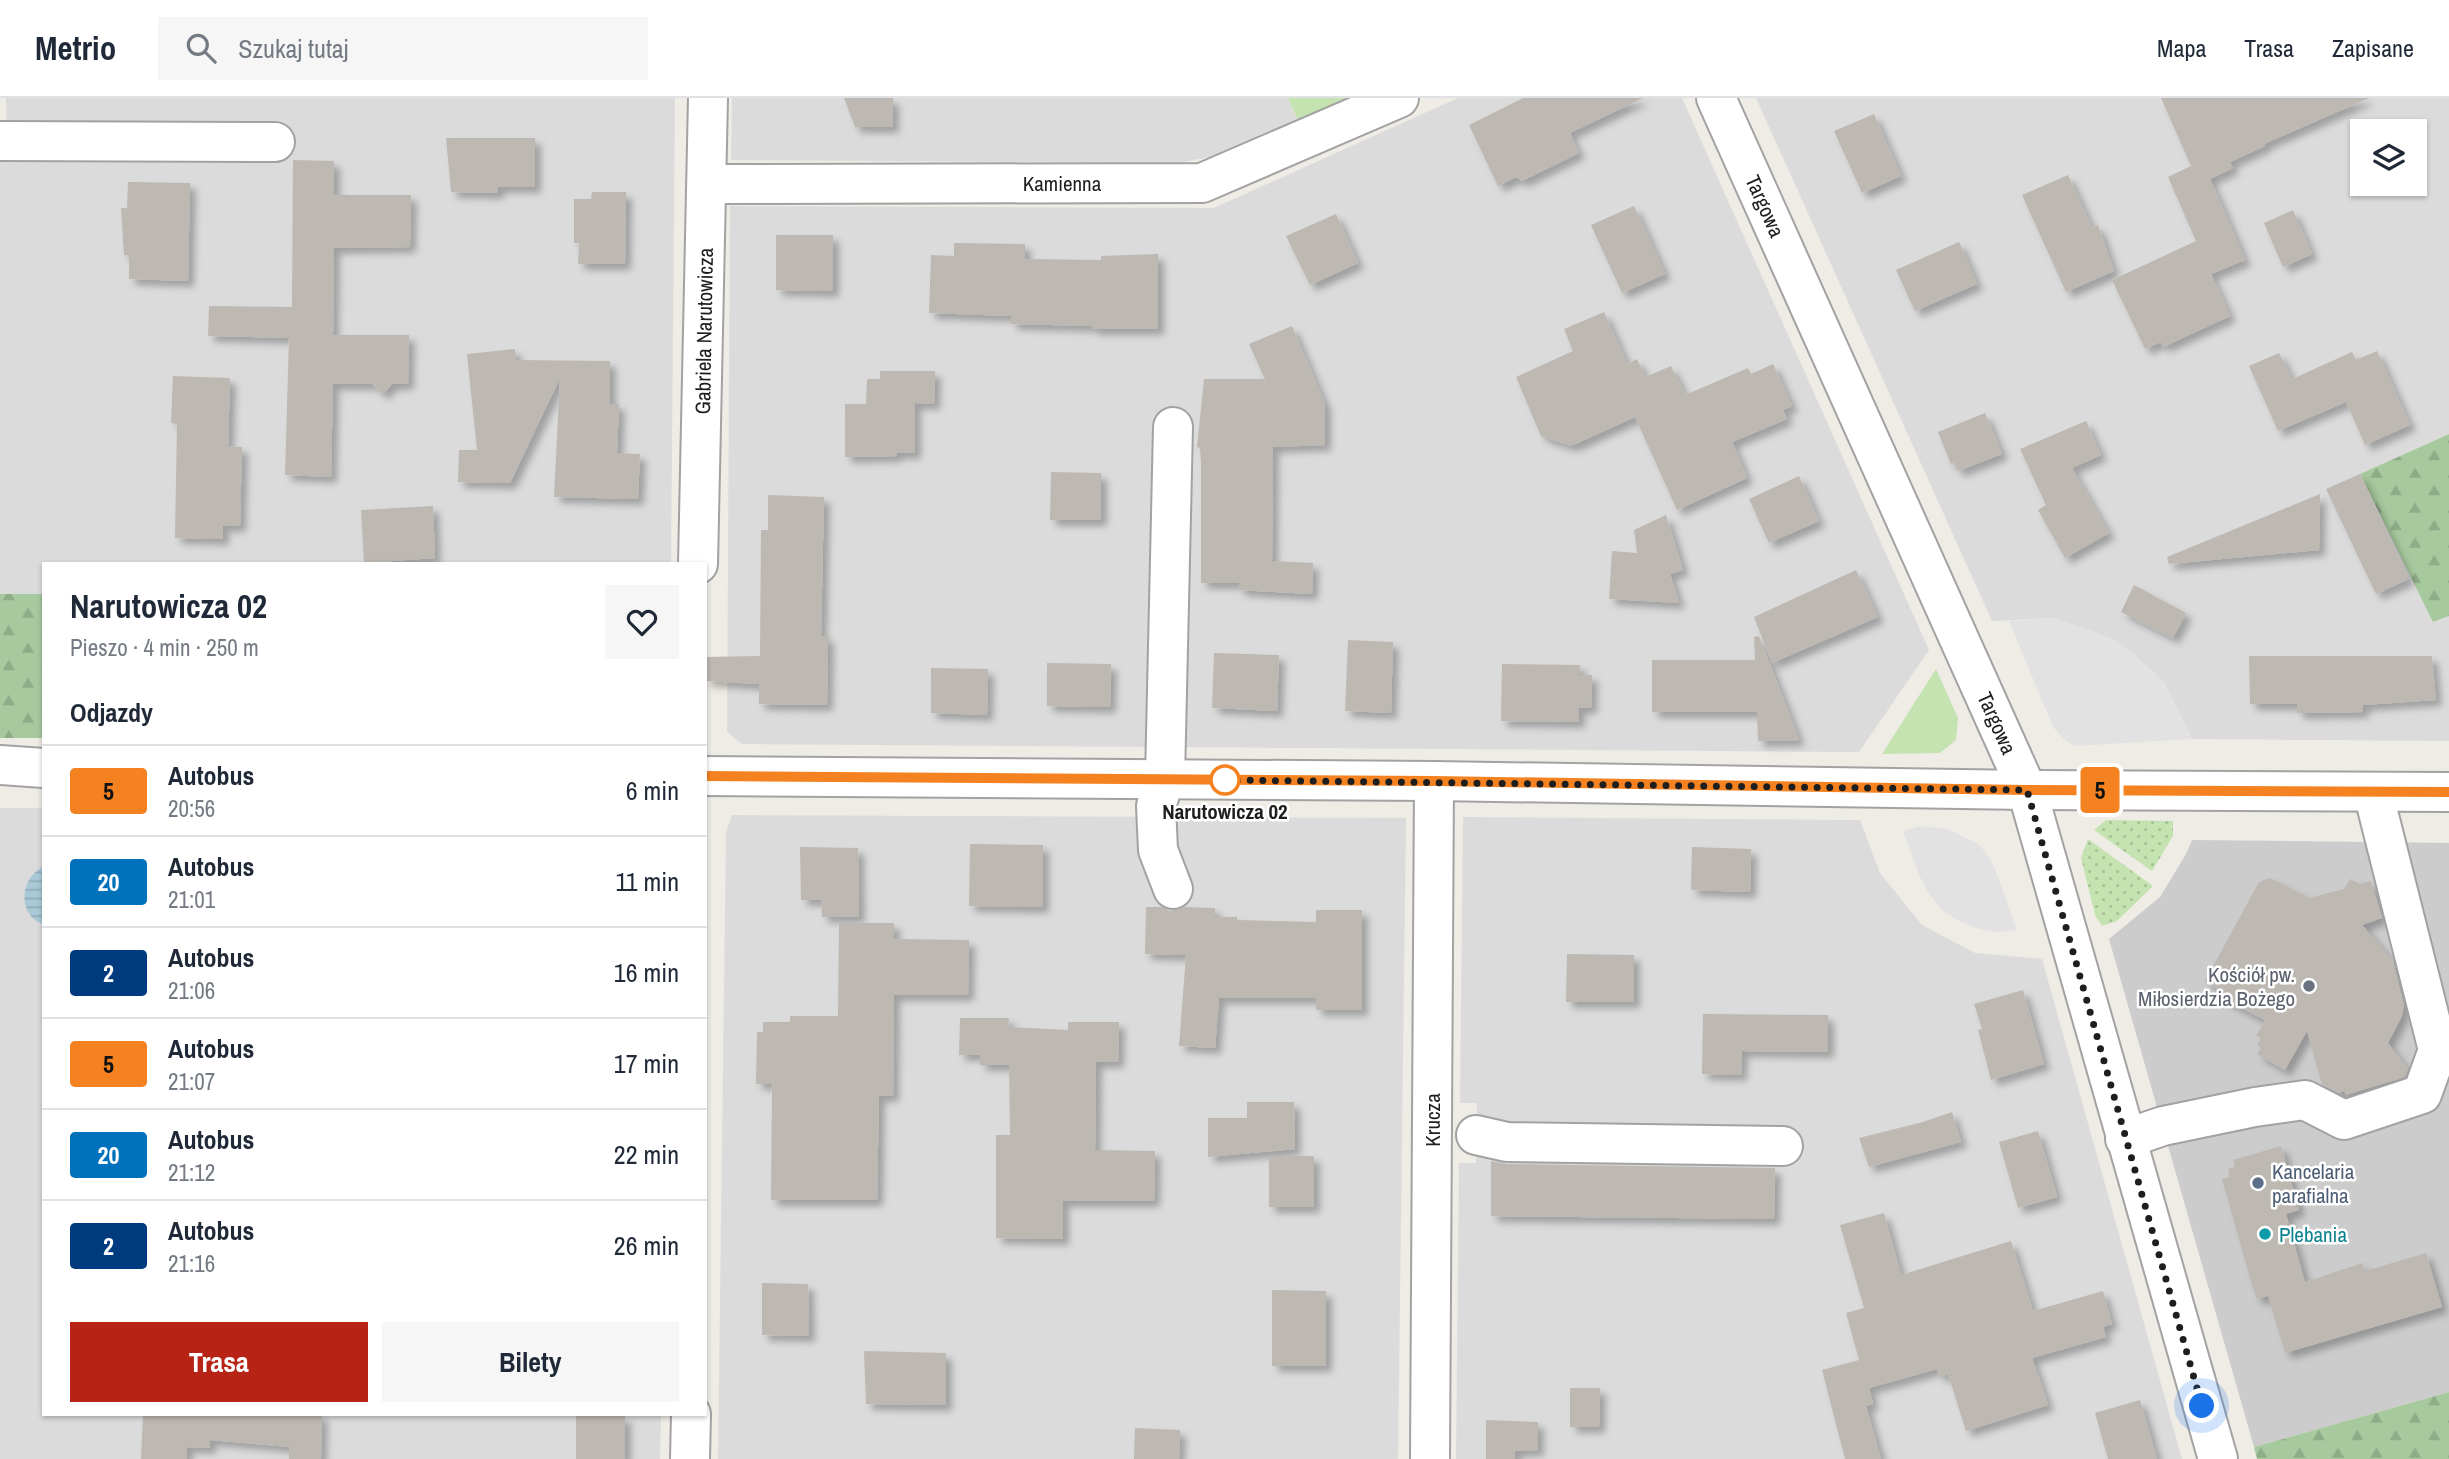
<!DOCTYPE html>
<html lang="pl">
<meta charset="utf-8">
<style>
:root{--surface:#fff;--page:#f6f6f7;--text:#1f2937;--muted:#747a83;--line:#e0e1e3;--accent:#b72415}
body{margin:0;font-family:"Archivo Narrow",sans-serif;background:var(--page);color:var(--text);height:100vh;display:flex;flex-direction:column;font-size:26px;white-space:nowrap}
*{box-sizing:border-box;margin:0}
p{font-size:23px;color:var(--muted)}
.icon{flex:none;width:38px;height:38px;fill:none;stroke:currentColor;stroke-width:2;stroke-linecap:round;stroke-linejoin:round}
.map{position:relative;flex:1;overflow:hidden}
.panel{position:absolute;left:42px;top:464px;width:665px;height:854px;display:flex;flex-direction:column;background:var(--surface);border-radius:0px;box-shadow:0 2px 5px #0004}
.panel>*{flex:none}
.badge{padding:0 14px;border-radius:5px;font-size:24px;line-height:46px}
.fabs{position:absolute;left:2350px;top:21px;display:grid;gap:14px}
.fabs a{display:grid;place-items:center;width:77px;height:77px;border-radius:0px;background:var(--surface);box-shadow:0 2px 5px #0004;font-size:35px}
.you{position:absolute;width:35px;height:35px;margin:-18px;border:5px solid #fff;border-radius:50%;background:#1a73e8;box-shadow:0 0 0 10px #1a73e833}
.map>.badge{position:absolute;translate:-50% -50%;box-shadow:0 0 0 4px #fff}
h2{padding:0 28px;font-size:26px;line-height:63px}
.round{display:grid;place-items:center;flex:none;width:74px;height:74px;border-radius:0px;background:var(--page)}
.head{display:flex;align-items:center;justify-content:space-between;height:119px;padding:0 28px}
h1{font-size:33px;font-weight:700;line-height:52px}
.cta{display:flex;gap:14px;margin-top:auto;padding:14px 28px}
.cta a{flex:1;height:80px;border-radius:0px;background:var(--accent);color:#fff;font-size:28px;font-weight:700;line-height:80px;text-align:center}
.cta a+a{background:var(--page);color:var(--text)}
ul{padding:0;list-style:none}
li{display:flex;align-items:center;gap:21px;height:91px;padding:0 28px;border-top:2px solid var(--line)}
li div{flex:1}
li b{display:block;font-size:26px}
li em{font-style:normal}
li .badge{min-width:77px;font-weight:700;text-align:center}
header{display:flex;align-items:center;gap:42px;box-sizing:border-box;height:98px;padding:0 35px;background:var(--surface);border-bottom:2px solid var(--line)}
header strong{font-size:33px}
nav{display:flex;gap:38px;margin-inline-start:auto;font-size:24px}
.search{width:490px;height:63px;background:var(--page);display:flex;align-items:center;gap:18px;box-sizing:border-box;padding:0 24px;border-radius:0px;color:var(--muted);font-size:26px}
.map>svg:first-child{display:block}
</style>
<header>
<strong>Metrio</strong>
<div class="search"><svg class="icon" aria-label="search" viewBox="0 0 24 24"><circle cx="10" cy="10" r="6"/><path d="M15 15l6 6"/></svg>Szukaj tutaj</div>
<nav><a>Mapa</a><a>Trasa</a><a>Zapisane</a></nav>
</header>
<div class="map">
<svg width="2449" height="1361" viewBox="0 0 2449 1361">
<defs>
<pattern id="forest-firs" width="22" height="20" patternUnits="userSpaceOnUse" patternTransform="scale(1.75)"><rect width="22" height="20" fill="#a7c99e"/><path d="M5 1l3.5 6h-7zM16 11l3.5 6h-7z" fill="#8fac88"/></pattern>
<pattern id="garden-dots" width="8" height="8" patternUnits="userSpaceOnUse" patternTransform="scale(1.75)"><rect width="8" height="8" fill="#c4e3b0"/><path d="M2 2h.1M6 6h.1" fill="none" stroke="#a8c297" stroke-width="1.8" stroke-linecap="round"/></pattern>
<pattern id="water-rules" width="6" height="5" patternUnits="userSpaceOnUse" patternTransform="scale(1.75)"><rect width="6" height="5" fill="#aac9d7"/><path d="M0 2.5h6" fill="none" stroke="#92acb8"/></pattern>
<filter id="shadow"><feDropShadow dx="6" dy="6" stdDeviation="3.5" flood-color="#0004"/></filter>
</defs>
<rect width="100%" height="100%" fill="#eeece5"/>
<g fill="#dcdbdb" fill-rule="evenodd">
<polygon points="6,0 675,0 671,465 44,466 44,496 0,496 0,56 7,56"/>
<polygon points="732,0 1288,0 1298,22 1224,56 1178,65 731,62"/>
<polygon points="1458,0 1682,0 1929,552 1859,654 742,646 727,634 730,108 1214,110"/>
<path d="M1756 0H2449V336L2360 376 2434 524 2449 518V643L2192 641 2163 583 2115 542 2055 520 1992 523ZM2362 33H2415V86H2362Z"/>
<polygon points="0,710 44,710 44,1316 661,1316 660,1361 0,1361"/>
<polygon points="732,717 1406,720 1398,1361 718,1361 726,734"/>
<polygon points="1463,719 1860,722 1880,775 1922,827 1975,855 2042,861 2182,1361 1456,1361 1459,1065 1476,1065 1477,1005 1460,1005"/>
</g>
<polygon fill="#ccc" points="2192,742 2449,745 2449,1294 2254,1349 2109,841 2160,799 2186,756"/>
<g fill="#c4e3b0">
<polygon points="1288,0 1348,0 1298,22"/>
<polygon points="1936,571 1958,620 1956,642 1940,655 1882,656"/>
</g>
<g fill="url(#forest-firs)">
<polygon points="2449,336 2449,518 2433,524 2360,376"/>
<rect x="0" y="496" width="44" height="144"/>
<polygon points="2449,1294 2449,1361 2257,1361 2254,1349"/>
</g>
<g fill="url(#garden-dots)">
<polygon points="2106,722 2173,723 2173,738 2152,773 2094,732"/>
<polygon points="2088,741 2153,788 2117,823 2102,828 2095,817 2081,760"/>
</g>
<g fill="#e2e2e2">
<polygon points="2055,520 2115,542 2135,557 2163,583 2192,641 2074,648 2064,641 2053,629 2009,523"/>
<polygon points="1921,728 1948,731 1978,746 1987,756 1995,771 2017,832 1997,834 1979,831 1961,824 1943,813 1929,796 1919,777 1903,733"/>
</g>
<path fill="url(#water-rules)" d="M44 767 42 792 44 795V826C26 822 20 800 28 784 31 777 38 772 44 767Z"/>
<g fill="#beb8b2" filter="url(#shadow)">
<polygon points="844,0 893,0 893,29 855,29"/>
<polygon points="1523,0 1643,0 1570,35 1579,55 1522,83 1516,79 1498,88 1469,27"/>
<polygon points="2161,0 2369,0 2264,46 2265,48 2230,64 2233,70 2210,81 2245,162 2211,176 2230,218 2163,249 2161,244 2145,251 2112,182 2196,143 2168,79 2191,68"/>
<polygon points="1874,16 1901,78 1862,95 1834,33"/>
<polygon points="446,40 535,40 535,89 498,89 498,95 451,94"/>
<polygon points="293,62 334,63 334,97 411,97 410,149 334,150 333,237 409,237 408,286 392,286 383,296 372,286 333,286 331,379 285,377 289,240 208,238 209,208 292,209"/>
<polygon points="2068,77 2092,130 2098,127 2114,173 2066,194 2022,97"/>
<polygon points="128,84 190,85 188,183 129,181 129,157 124,157 121,110 127,110"/>
<polygon points="592,94 626,94 625,166 578,166 579,145 574,145 574,101 591,101"/>
<polygon points="1634,108 1665,176 1622,195 1591,127"/>
<polygon points="2293,112 2312,156 2283,169 2264,125"/>
<polygon points="1336,116 1358,165 1310,187 1286,138"/>
<polygon points="776,137 833,137 833,193 776,192"/>
<polygon points="1959,144 1977,186 1915,213 1896,172"/>
<polygon points="954,145 1025,146 1025,161 1101,162 1101,158 1158,156 1158,231 1092,231 1092,228 1011,226 1011,218 929,215 931,157 954,158"/>
<polygon points="1604,214 1627,266 1637,261 1645,279 1671,268 1685,297 1748,270 1751,276 1773,266 1792,308 1783,312 1787,321 1732,344 1747,380 1677,412 1635,319 1571,348 1541,338 1516,279 1573,253 1564,231"/>
<polygon points="1292,228 1325,306 1325,347 1273,349 1272,463 1313,465 1312,496 1239,492 1239,485 1201,485 1201,366 1200,350 1197,349 1204,281 1265,281 1249,246"/>
<polygon points="515,251 516,262 610,263 610,306 619,306 617,355 640,356 638,401 554,399 560,280 510,385 458,384 459,352 477,352 467,256"/>
<polygon points="2377,253 2410,327 2365,347 2346,304 2278,333 2249,268 2279,255 2292,281 2352,254 2356,262"/>
<polygon points="880,273 935,273 934,306 915,305 915,355 896,355 897,358 845,359 845,306 866,306 867,281 880,281"/>
<polygon points="173,278 230,280 228,348 242,349 240,428 223,428 223,441 175,440 177,326 171,325"/>
<polygon points="1985,315 2002,356 1958,373 1954,365 1951,366 1938,334"/>
<polygon points="2086,323 2101,357 2072,370 2109,435 2065,460 2038,412 2046,407 2020,351"/>
<polygon points="1051,374 1101,375 1101,422 1050,422"/>
<polygon points="2360,376 2409,481 2376,496 2326,391"/>
<polygon points="1799,378 1819,423 1769,445 1749,401"/>
<polygon points="2320,396 2319,452 2169,466 2167,459"/>
<polygon points="768,397 824,399 821,538 828,538 827,607 759,606 759,586 705,583 705,559 760,558 761,432 768,432"/>
<polygon points="433,408 435,460 364,465 361,412"/>
<polygon points="1666,417 1683,472 1670,476 1679,505 1609,501 1612,453 1637,455 1634,432"/>
<polygon points="1856,472 1878,519 1772,565 1754,519"/>
<polygon points="2134,487 2186,515 2173,540 2121,514"/>
<polygon points="1759,538 1799,642 1758,643 1757,614 1652,614 1652,562 1755,562 1754,539"/>
<polygon points="1348,542 1393,544 1391,615 1345,613"/>
<polygon points="1214,555 1279,557 1277,613 1212,610"/>
<polygon points="2249,558 2432,558 2436,602 2363,607 2363,614 2297,615 2297,606 2250,606"/>
<polygon points="1047,565 1111,566 1110,609 1047,608"/>
<polygon points="1502,566 1580,567 1580,577 1592,577 1591,610 1579,610 1579,624 1501,623"/>
<polygon points="931,570 988,571 987,617 931,615"/>
<polygon points="970,746 1043,747 1043,809 969,808"/>
<polygon points="800,749 858,750 859,819 822,819 821,802 801,802"/>
<polygon points="1692,749 1751,751 1750,794 1691,792"/>
<polygon points="2270,780 2309,800 2344,791 2350,781 2360,786 2371,783 2382,820 2362,827 2393,863 2404,908 2402,918 2388,945 2408,971 2405,979 2346,997 2344,993 2339,995 2322,986 2307,933 2285,972 2257,956 2261,950 2257,947 2261,940 2256,938 2265,922 2225,902 2223,893 2205,883 2259,784"/>
<polygon points="1146,809 1162,809 1170,813 1184,809 1215,810 1215,819 1237,819 1237,822 1316,824 1316,812 1362,812 1362,912 1316,912 1316,900 1219,900 1215,950 1179,948 1186,857 1145,856"/>
<polygon points="839,825 894,825 894,841 969,842 968,897 894,897 893,998 879,998 877,1102 771,1102 772,986 756,986 757,934 763,934 763,924 790,924 790,918 838,918"/>
<polygon points="1567,856 1634,857 1634,904 1566,904"/>
<polygon points="2023,892 2044,966 1991,982 1978,932 1982,931 1974,906"/>
<polygon points="1703,916 1828,917 1828,954 1742,953 1741,977 1702,976"/>
<polygon points="960,920 1009,920 1008,929 1068,932 1068,924 1119,924 1118,964 1096,964 1095,1052 1155,1053 1154,1103 1063,1103 1063,1141 996,1140 996,1037 1010,1037 1009,967 980,967 980,957 959,957"/>
<polygon points="1247,1004 1294,1004 1295,1051 1208,1059 1208,1020 1247,1020"/>
<polygon points="1952,1014 1961,1044 1869,1069 1859,1040 1923,1024"/>
<polygon points="2038,1033 2057,1099 2018,1110 1999,1044"/>
<polygon points="2281,1048 2299,1112 2286,1116 2305,1184 2362,1165 2365,1173 2426,1155 2442,1209 2285,1255 2268,1198 2257,1201 2252,1187 2222,1081 2230,1079 2228,1071 2235,1069 2233,1062"/>
<rect x="1269" y="1058" width="45" height="51"/>
<polygon points="1491,1063 1507,1066 1775,1070 1774,1121 1491,1118"/>
<polygon points="1884,1115 1901,1177 2011,1143 2033,1213 2103,1193 2112,1226 2103,1229 2106,1239 2032,1260 2048,1307 1966,1333 1948,1276 1939,1279 1937,1271 1869,1290 1873,1306 1866,1308 1881,1361 1845,1361 1822,1272 1859,1262 1846,1215 1864,1210 1840,1127"/>
<polygon points="762,1185 808,1186 809,1238 762,1237"/>
<polygon points="1272,1192 1326,1193 1326,1268 1272,1268"/>
<polygon points="864,1253 946,1255 946,1307 866,1306"/>
<polygon points="1570,1290 1600,1290 1599,1329 1570,1329"/>
<polygon points="2140,1302 2157,1361 2108,1361 2095,1315"/>
<polygon points="165,1316 322,1316 321,1361 289,1361 289,1349 210,1342 210,1350 187,1349 187,1361 141,1361 143,1318 165,1318"/>
<rect x="576" y="1318" width="49" height="43"/>
<polygon points="1486,1322 1538,1324 1538,1352 1515,1353 1515,1361 1486,1361"/>
<polygon points="1135,1330 1180,1332 1179,1361 1134,1361"/>
</g>
<g fill="none" stroke-linecap="round" stroke-linejoin="round">
<defs>
<g id="minor">
<polyline points="1716,0 2027,692 2218,1361"/>
<polyline points="0,43 275,44"/>
<polyline points="707,86 1202,85 1399,0"/>
<polyline points="698,466 708,0"/>
<polyline points="0,667 44,670"/>
<polyline points="705,678 1434,683 2027,692 2449,694"/>
<polyline points="1173,791 1158,752 1156,708 1165,681 1173,329"/>
<polyline points="1476,1037 1507,1044 1783,1048"/>
<polyline points="2125,1041 2163,1028 2255,1009 2305,1002 2344,1022 2422,996 2438,952 2373,694"/>
<polyline points="690,1361 691,1316"/>
<polyline points="1430,1361 1434,683"/>
</g>
</defs>
<use href="#minor" stroke="#a2a2a2" stroke-width="42"/>
<use href="#minor" stroke="#fff" stroke-width="38"/>
</g>
<g fill="none" stroke-linecap="round" stroke-linejoin="round">
<defs>
<polyline id="line" points="705,678 1434,683 2027,692 2449,694"/>
</defs>
<use href="#line" stroke="#fff" stroke-width="16"/>
<use href="#line" stroke="#f58220" stroke-width="10"/>
<polyline stroke="#1e1e1e" stroke-width="7" stroke-dasharray="0 12.6" points="1225,682 2027,692 2202,1308"/>
</g>
<circle fill="#fff" stroke="#f58220" stroke-width="3.5" cx="1225" cy="682" r="14"/>
<circle fill="#6b7280" stroke="#fff" stroke-width="2.5" cx="2309" cy="888" r="7"/>
<circle fill="#5c6f8a" stroke="#fff" stroke-width="2.5" cx="2258" cy="1085" r="7"/>
<circle fill="#0f9aa8" stroke="#fff" stroke-width="2.5" cx="2265" cy="1136" r="7"/>
<g text-anchor="middle" dominant-baseline="central" stroke-width="5" stroke-linejoin="round" paint-order="stroke">
<g font-size="21" fill="#1e1e1e" stroke="#fff">
<text x="1062" y="85">Kamienna</text>
<text transform="translate(1765 108) rotate(66)">Targowa</text>
<text transform="translate(704 233) rotate(-89)">Gabriela Narutowicza</text>
<text transform="translate(1997 625) rotate(66)">Targowa</text>
<text transform="translate(1432 1022) rotate(-90)">Krucza</text>
</g>
<g font-size="21" font-weight="bold" fill="#1e1e1e" stroke="#fff">
<text x="1225" y="713">Narutowicza 02</text>
</g>
<g font-size="21" fill="#5b616d" stroke="#fff" text-anchor="end">
<text x="2295" y="876">Kościół pw.<tspan x="2295" dy="24">Miłosierdzia Bożego</tspan></text>
</g>
<g font-size="21" fill="#4e5e75" stroke="#fff" text-anchor="start">
<text x="2272" y="1073">Kancelaria<tspan x="2272" dy="24">parafialna</tspan></text>
</g>
<g font-size="21" fill="#0d838f" stroke="#fff" text-anchor="start">
<text x="2279" y="1136">Plebania</text>
</g>
</g>
</svg>
<div class="fabs">
<a><svg class="icon" aria-label="layers" viewBox="0 0 24 24"><path d="M12 4l9 5-9 5-9-5zM3 14l9 5 9-5"/></svg></a>
</div>
<div class="you" style="left:2202px;top:1308px"></div>
<b class="badge" style="left:2100px;top:692px;background:#f58220;color:#111">5</b>
<section class="panel">
<div class="head"><div><h1>Narutowicza 02</h1><p>Pieszo · 4 min · 250 m</p></div><a class="round"><svg class="icon" aria-label="heart" viewBox="0 0 24 24"><path d="M12 20l-8-8c-3-5 5-10 8-4 3-6 11-1 8 4z"/></svg></a></div>
<h2>Odjazdy</h2>
<ul>
<li><span class="badge" style="background:#f58220;color:#111">5</span><div><b>Autobus</b><p>20:56</p></div><em>6 min</em></li>
<li><span class="badge" style="background:#0072bc;color:#fff">20</span><div><b>Autobus</b><p>21:01</p></div><em>11 min</em></li>
<li><span class="badge" style="background:#003b80;color:#fff">2</span><div><b>Autobus</b><p>21:06</p></div><em>16 min</em></li>
<li><span class="badge" style="background:#f58220;color:#111">5</span><div><b>Autobus</b><p>21:07</p></div><em>17 min</em></li>
<li><span class="badge" style="background:#0072bc;color:#fff">20</span><div><b>Autobus</b><p>21:12</p></div><em>22 min</em></li>
<li><span class="badge" style="background:#003b80;color:#fff">2</span><div><b>Autobus</b><p>21:16</p></div><em>26 min</em></li>
</ul>
<div class="cta"><a>Trasa</a><a>Bilety</a></div>
</section>
</div>
